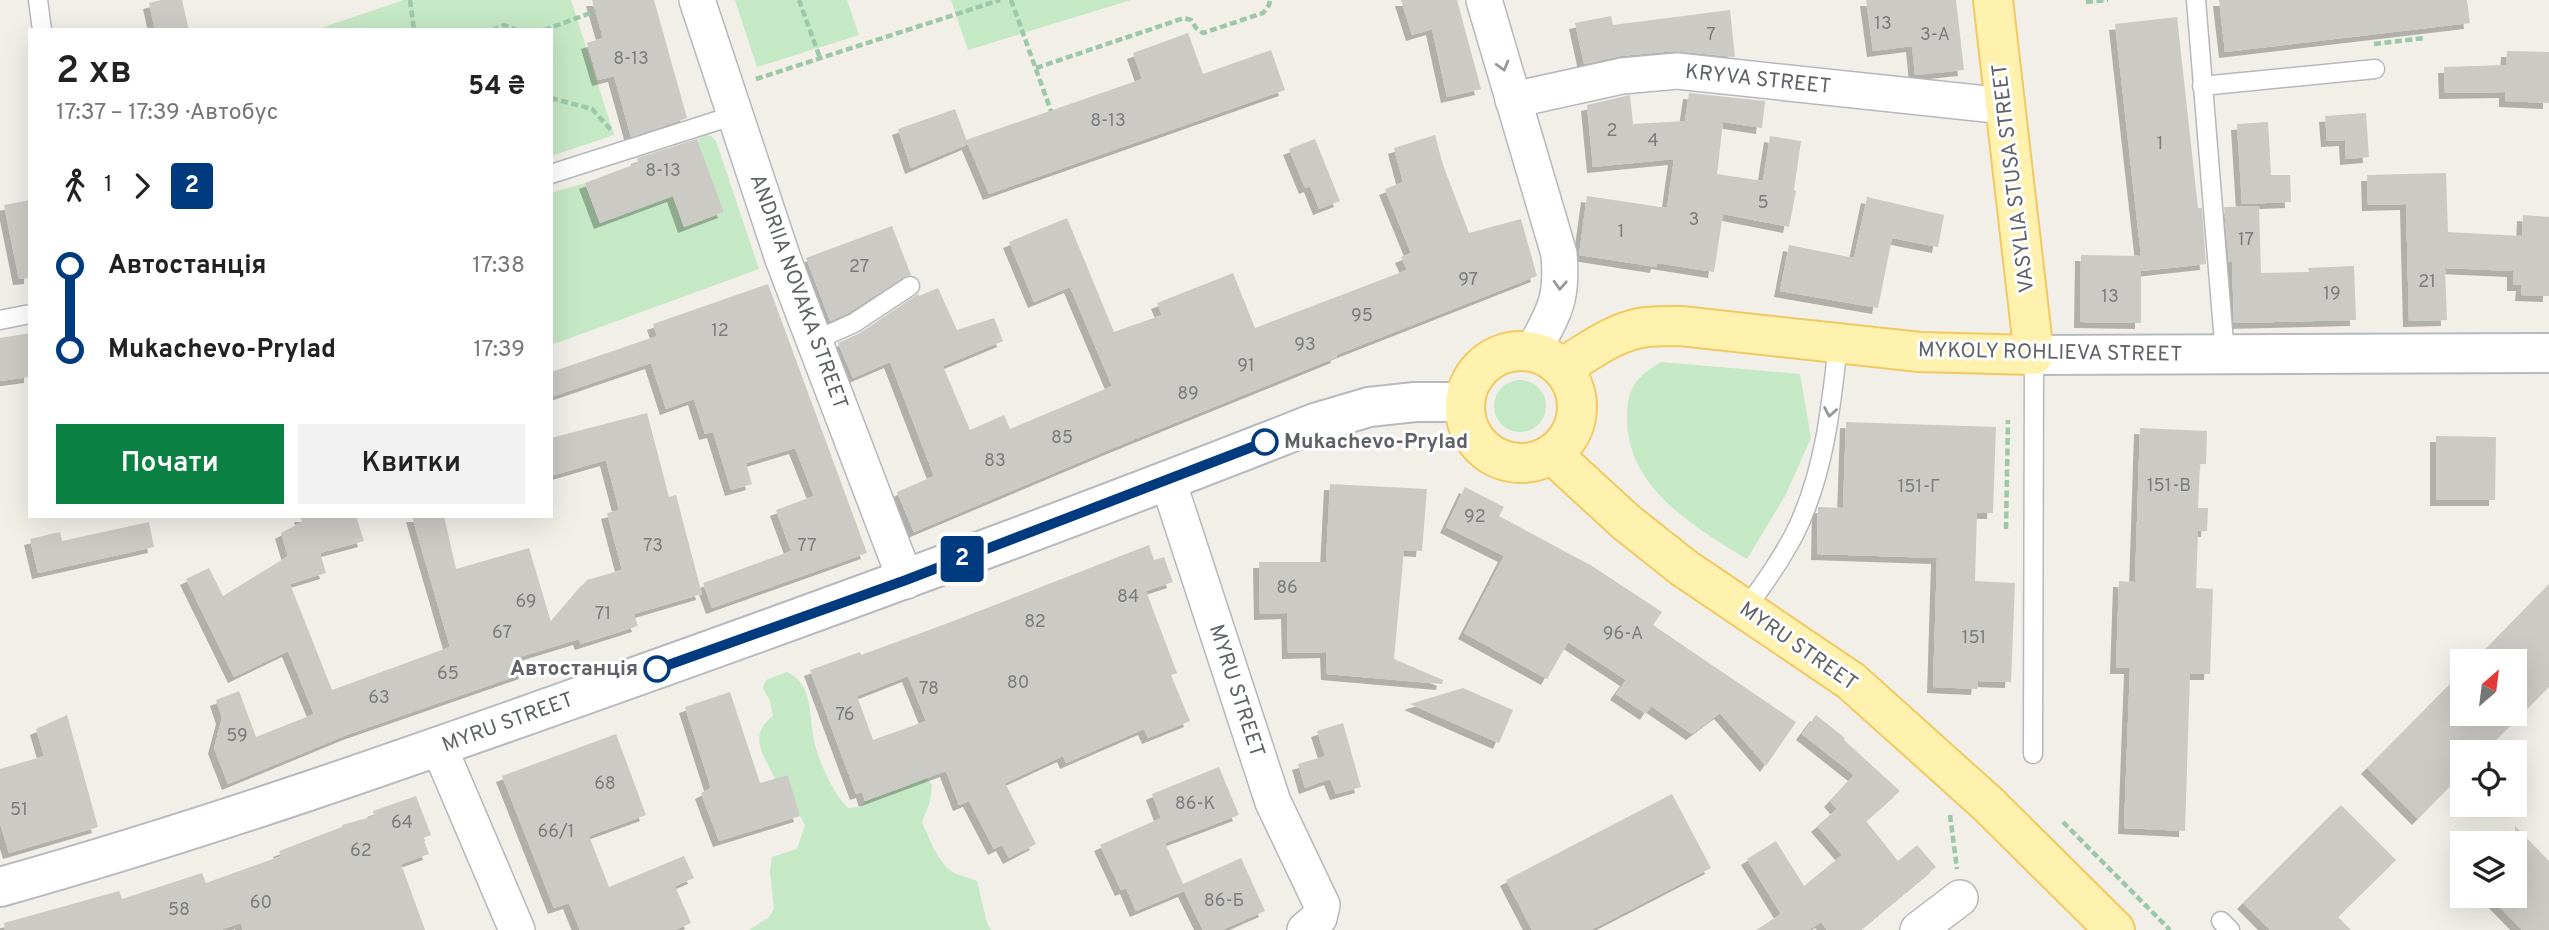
<!DOCTYPE html>
<html lang="uk">
<meta charset="utf-8">
<style>
:root{--surface:#fff;--page:#f2f2f2;--text:#222;--muted:#767676;--accent:#0b8043}
body{margin:0;font-family:Overpass,sans-serif;background:var(--page);color:var(--text);height:100vh;display:flex;flex-direction:column;font-size:26px;white-space:nowrap}
*{box-sizing:border-box;margin:0}
p{font-size:23px;color:var(--muted)}
.icon{flex:none;width:38px;height:38px;fill:none;stroke:currentColor;stroke-width:2;stroke-linecap:round;stroke-linejoin:round}
.map{position:relative;flex:1;overflow:hidden}
.side{position:absolute;left:28px;top:28px;width:525px;height:490px;display:flex;flex-direction:column;background:var(--surface);border-radius:0px;box-shadow:0 7px 28px #0002}
.side>*{flex:none}
.badge{padding:0 14px;border-radius:5px;font-size:24px;line-height:46px}
.needle{width:46px;rotate:28deg}
.fabs{position:absolute;left:2450px;top:649px;display:grid;gap:14px}
.fabs a{display:grid;place-items:center;width:77px;height:77px;border-radius:0px;background:var(--surface);box-shadow:0 7px 28px #0002;font-size:35px}
.map>.badge{position:absolute;translate:-50% -50%;box-shadow:0 0 0 4px #fff}
.legs{display:flex;align-items:center;gap:10px;height:77px;padding:0 28px;font-size:23px}
.legs p{margin-inline-start:auto}
.overview{display:flex;align-items:center;justify-content:space-between;height:119px;padding:0 28px}
h1{font-size:38px;font-weight:600;line-height:52px}
.cta{display:flex;gap:14px;margin-top:auto;padding:14px 28px}
.cta a{flex:1;height:80px;border-radius:0px;background:var(--accent);color:#fff;font-size:28px;font-weight:600;line-height:80px;text-align:center}
.cta a+a{background:var(--page);color:var(--text)}
ul{padding:0 28px;list-style:none}
li{display:flex;align-items:center;gap:24px;height:84px;font-size:26px}
li i{display:grid;place-items:center;width:10px;height:100%;margin:0 9px;background:currentColor}
li i::after{content:'';width:18px;height:18px;margin:-9px;border:5px solid;border-radius:50%;background:var(--surface)}
li p{margin-inline-start:auto}
li:first-child i{background:linear-gradient(#0000 50%,currentColor 0)}
li:last-child i{background:linear-gradient(currentColor 50%,#0000 0)}
.map>svg:first-child{display:block}
</style>
<div class="map">
<svg width="2549" height="930" viewBox="0 0 2549 930">
<defs>
<filter id="shadow"><feDropShadow dx="-6" dy="6" stdDeviation="0" flood-color="#0004"/></filter>
</defs>
<rect width="100%" height="100%" fill="#f1efe8"/>
<g fill="#c5e8c5">
<polygon points="404,0 571,0 614,135 551,156 551,30 315,30"/>
<polygon points="735,0 847,0 859,35 757,67"/>
<polygon points="951,0 1131,0 968,50"/>
<polygon points="705,135 711,136 716,141 759,269 551,345 551,193 585,183 600,223 673,196 684,227 724,212 697,139"/>
<path d="M1661 362 1800 374 1811 438 1785 496 1747 559C1694 527 1627 488 1627 418 1627 388 1636 377 1661 362Z"/>
<circle cx="1520" cy="406" r="26"/>
<path d="M787 672C815 685 808 718 815 745 820 764 834 795 848 808L861 807 865 801 907 786 922 772 932 785 930 802 922 822C929 838 937 860 951 871 958 876 969 877 977 881L987 923 991 930H749L768 918 774 909 770 872 772 857 797 849 805 825 800 816 788 775 775 779C765 755 746 737 773 716L770 701 763 688 766 680Z"/>
</g>
<g fill="#cccac5" fill-rule="evenodd" filter="url(#shadow)">
<polygon points="161,0 182,0 189,30 155,30 149,3"/>
<polygon points="592,0 654,0 687,118 631,137 614,76 598,80 587,43 603,38"/>
<polygon points="1401,0 1457,0 1481,89 1447,97 1432,29 1412,35"/>
<polygon points="1866,0 1956,0 1964,70 1915,75 1912,46 1873,51"/>
<polygon points="2219,0 2467,0 2470,23 2225,52"/>
<polygon points="1730,10 1735,57 1675,51 1620,56 1584,64 1575,23 1611,16 1613,25"/>
<polygon points="2177,17 2198,208 2202,208 2206,264 2142,271 2141,261 2141,323 2080,322 2081,255 2141,256 2115,24"/>
<polygon points="1188,33 1203,74 1271,50 1285,90 989,194 966,140 1142,79 1133,53"/>
<polygon points="2507,51 2549,52 2549,103 2505,101 2505,92 2445,93 2444,67 2506,65"/>
<polygon points="1689,93 1765,101 1762,128 1723,122 1717,174 1763,181 1770,136 1801,141 1794,190 1796,191 1789,227 1723,214 1714,272 1657,263 1656,267 1579,255 1587,196 1667,208 1674,159 1593,167 1587,105 1630,95 1633,124 1685,121"/>
<polygon points="955,109 968,144 911,168 898,129"/>
<polygon points="2366,113 2369,157 2346,159 2345,140 2327,141 2325,116"/>
<polygon points="2268,122 2271,175 2290,175 2291,202 2242,204 2237,124"/>
<polygon points="1435,135 1443,165 1469,233 1521,219 1537,276 1336,355 1337,357 1113,448 914,532 897,492 934,476 890,362 853,378 838,343 860,333 918,294 919,296 938,288 957,330 994,318 1003,341 943,366 970,430 1004,415 1010,429 1112,386 1070,287 1034,302 1009,242 1067,218 1114,332 1162,315 1157,303 1233,273 1255,328 1407,270 1401,257 1411,253 1385,189 1403,182 1394,148"/>
<polygon points="697,139 724,212 684,227 673,196 600,223 585,183 638,163 637,158"/>
<polygon points="1315,139 1340,201 1319,209 1310,186 1305,188 1289,149"/>
<polygon points="2446,173 2448,232 2522,236 2523,215 2549,217 2549,296 2521,295 2522,285 2513,285 2513,271 2445,268 2447,320 2409,321 2406,204 2368,205 2367,175"/>
<polygon points="1867,197 1944,215 1938,247 1892,238 1878,308 1780,291 1789,245 1854,258"/>
<polygon points="30,200 30,278 19,279 4,205"/>
<polygon points="2259,206 2261,273 2309,272 2308,268 2354,266 2356,320 2234,323 2232,262 2229,262 2224,207"/>
<polygon points="892,226 911,275 904,277 848,313 830,321 806,258"/>
<polygon points="768,284 867,553 712,608 703,583 791,551 776,510 814,496 795,448 746,463 752,484 731,490 713,432 705,434 694,399 666,409 651,363 551,397 551,372 657,336 653,324"/>
<polygon points="30,333 30,377 0,381 0,338"/>
<polygon points="647,413 669,497 676,495 702,594 634,614 638,626 581,644 579,639 520,657 525,673 349,734 228,784 214,748 222,718 216,700 239,691 256,737 314,714 288,651 234,677 186,579 209,568 223,596 288,556 281,533 302,522 300,516 356,516 364,541 320,553 326,573 290,584 332,690 450,647 412,516 444,516 456,569 529,548 551,622 587,580 622,570 607,513 619,510 606,460 551,476 551,438"/>
<polygon points="1846,422 1996,427 1993,513 1977,513 1975,581 2015,583 2011,682 1978,681 1977,689 1933,687 1937,558 1817,554 1818,507 1843,508"/>
<polygon points="2140,428 2207,431 2206,464 2200,464 2198,508 2208,508 2207,531 2198,531 2196,588 2213,589 2210,674 2190,674 2185,831 2124,828 2130,668 2116,668 2119,581 2135,582"/>
<polygon points="2436,436 2496,437 2495,500 2436,500"/>
<polygon points="1330,484 1427,489 1422,551 1404,550 1394,659 1443,680 1442,684 1327,674 1326,652 1288,653 1287,613 1260,614 1259,562 1326,562"/>
<polygon points="1465,487 1504,507 1499,516 1592,566 1662,612 1653,625 1796,722 1766,766 1720,713 1692,734 1651,706 1646,714 1616,694 1626,680 1568,642 1547,679 1464,633 1504,556 1446,527"/>
<polygon points="149,522 154,547 38,573 30,539 60,532 62,541"/>
<path d="M1149 545 1154 560 1164 557 1173 582 1146 591 1177 673 1171 675 1190 721 1148 738 1144 729 1066 763 1063 756 1005 783 1036 844 1009 858 1002 845 994 849 969 801 959 805 946 771 865 801 862 792 856 794 810 670 860 652 861 655 951 622ZM908 676 926 721 873 740 857 696Z"/>
<polygon points="2549,584 2549,687 2484,752 2462,752 2462,774 2418,819 2367,768 2462,672 2462,714 2515,714 2515,662 2473,662"/>
<polygon points="1463,688 1513,710 1499,743 1410,704"/>
<polygon points="730,692 760,783 788,775 800,816 719,841 701,793 711,788 685,707"/>
<polygon points="67,715 98,827 9,853 0,823 0,769 44,756 36,729"/>
<polygon points="1816,715 1845,738 1844,740 1900,791 1866,821 1898,861 1917,845 1936,867 1860,930 1827,930 1821,922 1809,930 1756,930 1781,914 1747,859 1776,841 1804,886 1842,855 1817,826 1837,809 1830,801 1854,775 1802,734"/>
<polygon points="1343,723 1361,787 1336,794 1330,779 1305,788 1298,764 1325,756 1317,731"/>
<polygon points="616,734 646,815 589,836 609,887 684,856 694,878 675,886 691,923 675,930 580,930 569,903 554,908 502,776"/>
<polygon points="1219,767 1239,815 1165,843 1183,884 1241,858 1265,911 1222,930 1203,930 1184,891 1136,911 1126,888 1121,890 1100,845 1161,818 1152,794"/>
<polygon points="1672,794 1711,868 1591,930 1532,930 1506,880"/>
<polygon points="416,796 431,835 423,838 429,854 401,864 425,930 243,930 241,923 220,930 5,930 4,923 119,891 122,899 202,873 206,883 281,856 279,851 342,827 342,825 374,816 373,811"/>
<polygon points="2341,805 2396,860 2338,917 2351,930 2270,930 2243,903"/>
<polygon points="2515,826 2549,861 2549,930 2522,930 2489,896 2515,896"/>
</g>
<g fill="none" stroke-linecap="round" stroke-linejoin="round">
<defs>
<g id="lane">
<polyline points="38,0 42,30"/>
<polyline points="2196,0 2225,355"/>
<polyline points="2202,86 2375,69"/>
<polyline points="551,174 735,115"/>
<polyline points="0,320 30,314"/>
<polyline points="814,341 854,323 910,286"/>
<path d="M1745 610C1763 585 1781 560 1795 533 1824 474 1831 409 1838 344"/>
<polyline points="2033,754 2034,355"/>
<polyline points="2221,921 2230,930"/>
</g>
<g id="street">
<polyline points="697,0 783,259 906,581"/>
<path d="M1484 0 1559 254C1563 300 1554 312 1533 351"/>
<polyline points="1513,100 1622,76 1677,71 2005,106"/>
<polyline points="1168,481 1273,802 1322,905 1319,918 1305,930"/>
<polyline points="439,747 517,930"/>
<polyline points="1918,930 1960,898"/>
</g>
<g id="secondary">
<polyline points="2034,355 2549,353"/>
<path d="M0 887C207 829 410 757 612 685 848 601 1082 515 1315 423L1369 407 1415 402H1464"/>
</g>
<g id="primary">
<circle cx="1521" cy="407" r="56"/>
<path d="M1562 368C1588 352 1616 330 1647 327 1658 326 1670 326 1681 326L1920 352 2034 355 1993 0"/>
<polyline points="1552,454 1626,522 1684,568 1851,681 1988,804 2115,930"/>
</g>
</defs>
<use href="#lane" stroke="#b5b8bc" stroke-width="21"/>
<use href="#street" stroke="#b5b8bc" stroke-width="38"/>
<use href="#secondary" stroke="#b6babf" stroke-width="42"/>
<use href="#primary" stroke="#f2c960" stroke-width="42"/>
<g stroke="#9cc7a9" stroke-width="4.5" stroke-dasharray="7 3.5" stroke-linecap="butt">
<polyline points="410,0 414,30"/>
<polyline points="799,0 820,58"/>
<polyline points="1011,0 1051,111"/>
<polyline points="2086,2 2108,0"/>
<polyline points="492,30 504,25 517,30"/>
<polyline points="544,30 596,11"/>
<polyline points="2374,44 2425,38"/>
<polyline points="1036,68 1184,18 1191,20 1196,28 1203,33 1263,13 1269,5 1270,0"/>
<polyline points="756,79 1000,0"/>
<polyline points="551,98 592,109 612,131"/>
<polyline points="2006,529 2008,420"/>
<polyline points="1950,815 1957,869"/>
<polyline points="2063,822 2170,930"/>
</g>
<use href="#lane" stroke="#fff" stroke-width="18"/>
<use href="#street" stroke="#fff" stroke-width="35"/>
<use href="#secondary" stroke="#fff" stroke-width="38"/>
<use href="#primary" stroke="#fff2af" stroke-width="38"/>
</g>
<defs><path id="oneway-chevron" d="M-2-3.5L2.5 0L-2 3.5" fill="none" stroke-width="1.6" stroke-linecap="round" stroke-linejoin="round" transform="scale(1.75)"/></defs>
<g stroke="#979a9d">
<use href="#oneway-chevron" transform="translate(1503 66) rotate(74)"/>
<use href="#oneway-chevron" transform="translate(1560 285) rotate(93)"/>
<use href="#oneway-chevron" transform="translate(1830 412) rotate(100)"/>
</g>
<g fill="none" stroke-linecap="round" stroke-linejoin="round">
<defs>
<polyline id="line-1" points="657,669 906,580 1265,442"/>
</defs>
<use href="#line-1" stroke="#fff" stroke-width="16"/>
<use href="#line-1" stroke="#003b80" stroke-width="10"/>
</g>
<g fill="#fff" stroke="#003b80" stroke-width="3.5">
<circle cx="1265" cy="442" r="12"/>
<circle cx="657" cy="669" r="12"/>
</g>
<g text-anchor="middle" dominant-baseline="central" stroke-width="6" stroke-linejoin="round" paint-order="stroke">
<g font-size="18" fill="#7a7d7f">
<text x="1883" y="24">13</text>
<text x="1711" y="35">7</text>
<text x="1935" y="35">3-А</text>
<text x="631" y="59">8-13</text>
<text x="1108" y="121">8-13</text>
<text x="1612" y="131">2</text>
<text x="1653" y="141">4</text>
<text x="2160" y="144">1</text>
<text x="663" y="171">8-13</text>
<text x="1763" y="203">5</text>
<text x="1694" y="220">3</text>
<text x="1621" y="232">1</text>
<text x="2246" y="240">17</text>
<text x="859" y="267">27</text>
<text x="1468" y="280">97</text>
<text x="2427" y="282">21</text>
<text x="2332" y="294">19</text>
<text x="2110" y="297">13</text>
<text x="1362" y="316">95</text>
<text x="720" y="331">12</text>
<text x="1305" y="345">93</text>
<text x="1246" y="366">91</text>
<text x="1188" y="394">89</text>
<text x="1062" y="438">85</text>
<text x="995" y="461">83</text>
<text x="2169" y="486">151-В</text>
<text x="1919" y="487">151-Г</text>
<text x="1475" y="517">92</text>
<text x="653" y="546">73</text>
<text x="807" y="546">77</text>
<text x="1287" y="588">86</text>
<text x="1128" y="597">84</text>
<text x="526" y="602">69</text>
<text x="603" y="614">71</text>
<text x="1035" y="622">82</text>
<text x="502" y="633">67</text>
<text x="1623" y="634">96-А</text>
<text x="1974" y="638">151</text>
<text x="448" y="674">65</text>
<text x="1018" y="683">80</text>
<text x="929" y="689">78</text>
<text x="379" y="698">63</text>
<text x="845" y="715">76</text>
<text x="237" y="736">59</text>
<text x="605" y="784">68</text>
<text x="1195" y="804">86-К</text>
<text x="19" y="810">51</text>
<text x="402" y="823">64</text>
<text x="556" y="832">66/1</text>
<text x="361" y="851">62</text>
<text x="1224" y="901">86-Б</text>
<text x="261" y="903">60</text>
<text x="179" y="910">58</text>
</g>
<g font-size="21" fill="#5f6368" stroke="#fff">
<text transform="translate(1758 80) rotate(6)">KRYVA STREET</text>
<text transform="translate(2014 178) rotate(-97)">VASYLIA STUSA STREET</text>
<text transform="translate(798 292) rotate(70)">ANDRIIA NOVAKA STREET</text>
<text transform="translate(2050 353) rotate(1)">MYKOLY ROHLIEVA STREET</text>
<text transform="translate(1798 647) rotate(35)">MYRU STREET</text>
<text transform="translate(1236 691) rotate(72)">MYRU STREET</text>
<text transform="translate(508 723) rotate(-20)">MYRU STREET</text>
</g>
<g font-size="21" font-weight="bold" fill="#5f6368" stroke="#fff" text-anchor="start">
<text x="1284" y="442">Mukachevo-Prylad</text>
<text x="638" y="669" text-anchor="end">Автостанція</text>
</g>
</g>
</svg>
<div class="fabs">
<a><svg class="needle" viewBox="-14 -14 28 28"><path d="M0-13l5 13h-10z" fill="#e53935"/><path d="M0 13l5-13h-10z" fill="#767676"/></svg></a>
<a><svg class="icon" aria-label="locate" viewBox="0 0 24 24"><circle cx="12" cy="12" r="6"/><path d="M12 2v4M12 18v4M2 12h4M18 12h4"/></svg></a>
<a><svg class="icon" aria-label="layers" viewBox="0 0 24 24"><path d="M12 4l9 5-9 5-9-5zM3 14l9 5 9-5"/></svg></a>
</div>
<b class="badge" style="left:962px;top:559px;background:#003b80;color:#fff">2</b>
<section class="side">
<div class="overview"><div><h1>2 хв</h1><p>17:37 – 17:39 · Автобус</p></div><b>54 ₴</b></div>
<div class="legs"><svg class="icon" aria-label="walk" viewBox="0 0 24 24"><circle cx="13" cy="4" r="2"/><path d="M13 8l-2 6 4 7M11 14l-3 7M7 12l3-4h3l4 4"/></svg>1<svg class="icon" aria-label="forward" viewBox="0 0 24 24"><path d="M9 5l7 7-7 7"/></svg><b class="badge" style="background:#003b80;color:#fff">2</b></div>
<ul>
<li><i style="color:#003b80"></i><b>Автостанція</b><p>17:38</p></li>
<li><i style="color:#003b80"></i><b>Mukachevo-Prylad</b><p>17:39</p></li>
</ul>
<div class="cta"><a>Почати</a><a>Квитки</a></div>
</section>
</div>
